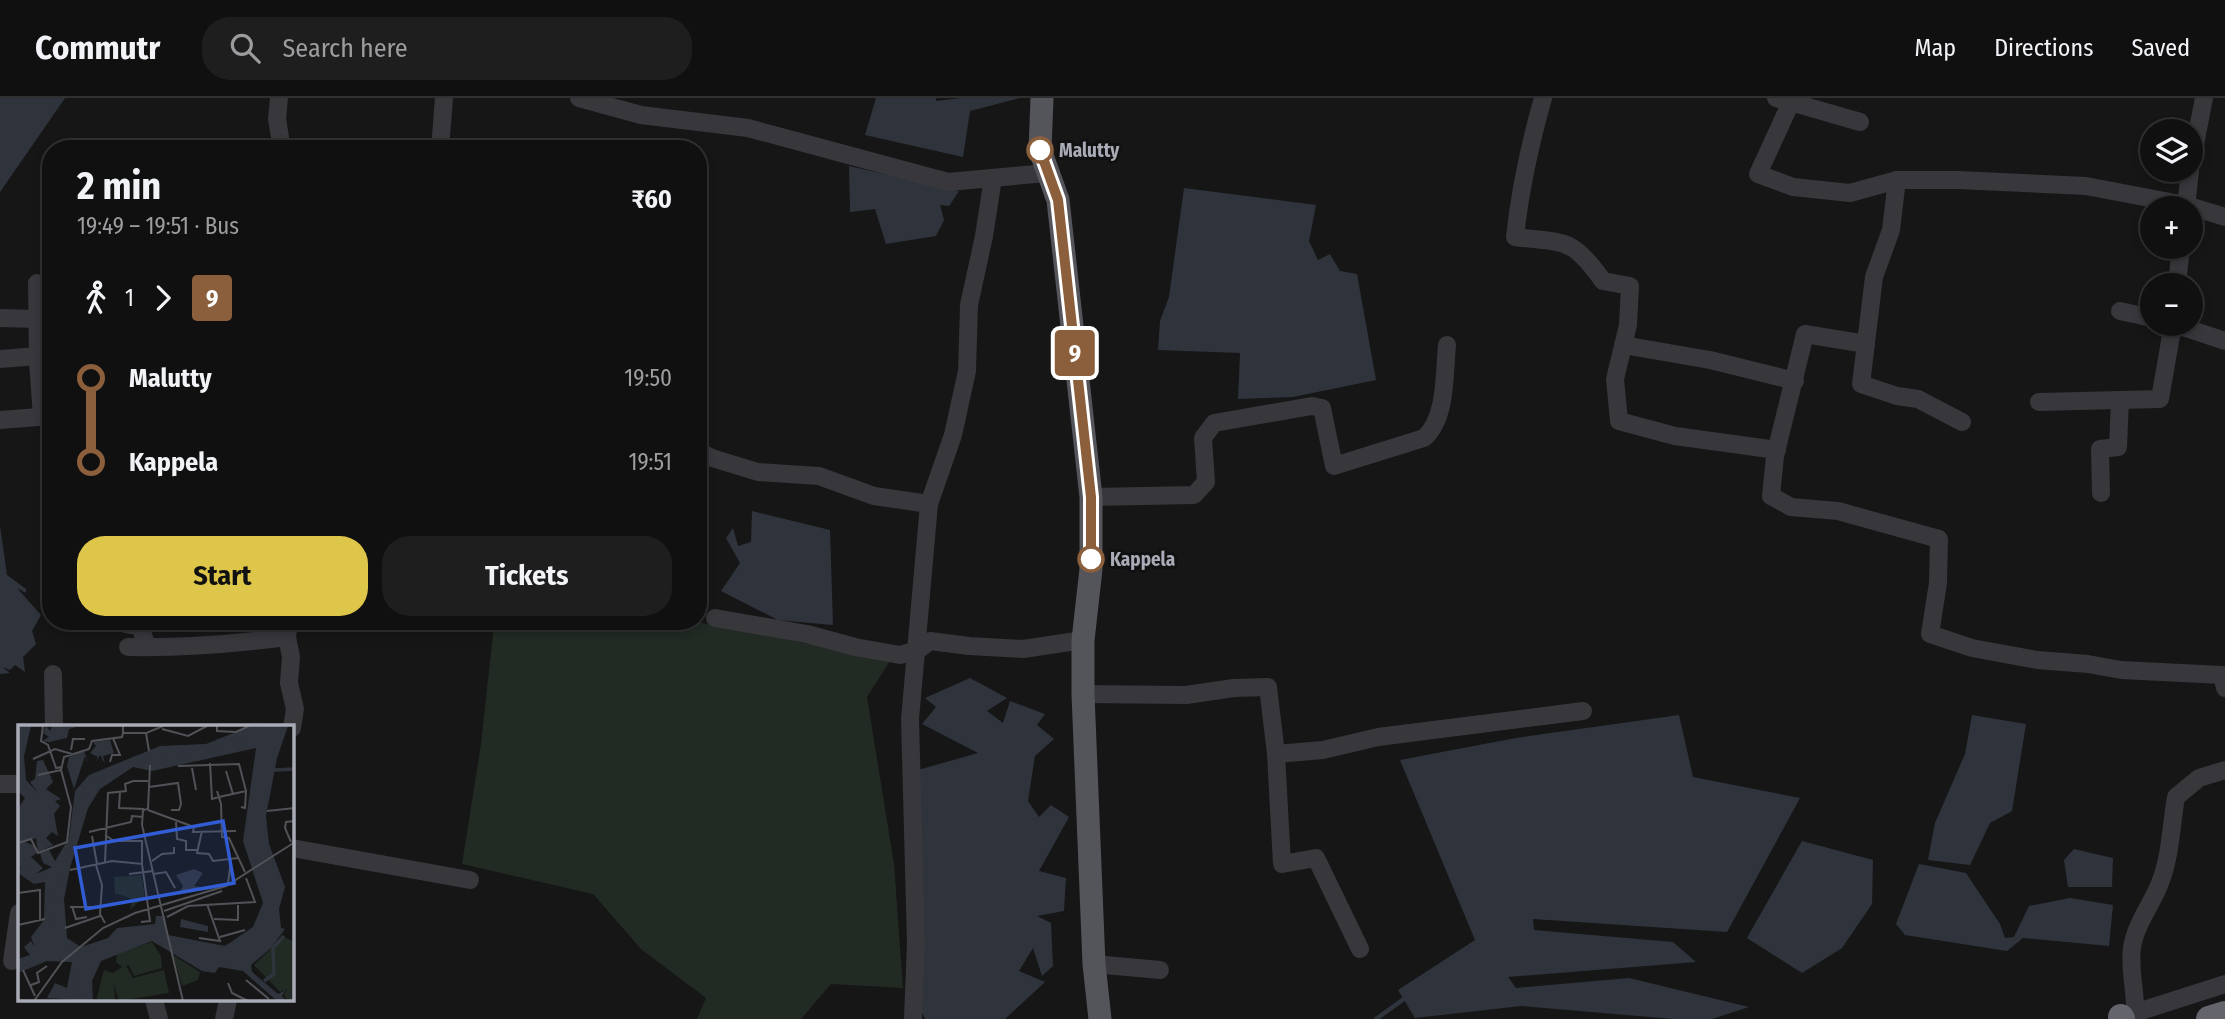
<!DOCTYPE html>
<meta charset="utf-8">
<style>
:root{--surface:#101011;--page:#1e1e1f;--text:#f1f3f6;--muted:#9c9d9f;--line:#303031;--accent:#ddc649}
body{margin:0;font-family:"Fira Sans Condensed",sans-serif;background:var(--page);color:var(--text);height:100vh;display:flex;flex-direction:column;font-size:26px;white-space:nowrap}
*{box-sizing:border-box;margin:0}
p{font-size:23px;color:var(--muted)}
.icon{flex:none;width:38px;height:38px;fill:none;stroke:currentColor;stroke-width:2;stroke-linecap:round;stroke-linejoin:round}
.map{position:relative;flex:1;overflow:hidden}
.drawer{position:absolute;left:42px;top:42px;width:665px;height:490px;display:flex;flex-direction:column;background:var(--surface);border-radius:28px;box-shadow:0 4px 10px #0003,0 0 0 2px var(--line)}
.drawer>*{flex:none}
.badge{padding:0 14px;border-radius:5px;font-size:24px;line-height:46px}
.buttons{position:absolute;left:2140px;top:21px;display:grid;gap:14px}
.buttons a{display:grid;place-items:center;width:63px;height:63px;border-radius:50%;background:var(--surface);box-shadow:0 4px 10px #0003,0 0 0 2px var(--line);font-size:35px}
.map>.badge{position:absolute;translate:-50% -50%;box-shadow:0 0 0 4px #fff}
.legs{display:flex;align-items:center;gap:10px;height:77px;padding:0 35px;font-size:23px}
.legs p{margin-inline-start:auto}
.head{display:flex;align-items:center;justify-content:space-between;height:119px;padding:0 35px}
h1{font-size:38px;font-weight:700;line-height:52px}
.cta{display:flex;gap:14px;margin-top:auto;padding:14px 35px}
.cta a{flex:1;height:80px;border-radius:28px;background:var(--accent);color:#111;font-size:28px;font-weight:700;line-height:80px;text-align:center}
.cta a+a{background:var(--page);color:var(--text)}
ul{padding:0 35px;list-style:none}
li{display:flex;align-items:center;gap:24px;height:84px;font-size:26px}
li i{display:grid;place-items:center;width:10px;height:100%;margin:0 9px;background:currentColor}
li i::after{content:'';width:18px;height:18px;margin:-9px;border:5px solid;border-radius:50%;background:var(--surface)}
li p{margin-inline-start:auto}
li:first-child i{background:linear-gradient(#0000 50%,currentColor 0)}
li:last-child i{background:linear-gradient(currentColor 50%,#0000 0)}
header{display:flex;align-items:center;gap:42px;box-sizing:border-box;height:98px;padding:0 35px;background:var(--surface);border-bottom:2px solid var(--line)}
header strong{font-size:33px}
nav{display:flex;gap:38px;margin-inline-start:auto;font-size:24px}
.search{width:490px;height:63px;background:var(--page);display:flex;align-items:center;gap:18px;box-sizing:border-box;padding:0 24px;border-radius:28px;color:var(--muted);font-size:26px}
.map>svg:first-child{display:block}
</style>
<header>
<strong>Commutr</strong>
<div class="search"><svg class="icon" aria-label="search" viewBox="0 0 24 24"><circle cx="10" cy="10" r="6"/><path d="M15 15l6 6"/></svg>Search here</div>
<nav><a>Map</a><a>Directions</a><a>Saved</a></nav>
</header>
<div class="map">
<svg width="2225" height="921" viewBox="0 0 2225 921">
<rect width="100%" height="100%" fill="#161617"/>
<polygon fill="#222a24" points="539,523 696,524 778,539 890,563 867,599 894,766 903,890 831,886 801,921 697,921 706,900 641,851 593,796 462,766 481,646 494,527"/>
<g fill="#2f343c">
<polygon points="0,0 65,0 0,94"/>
<polygon points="876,0 936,0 936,3 961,0 1020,0 970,13 963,59 865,37"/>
<polygon points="849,68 959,93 949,108 940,107 944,122 936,138 886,146 875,111 850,114"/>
<polygon points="1184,90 1316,107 1309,143 1318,162 1330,156 1340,173 1357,176 1376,282 1293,299 1238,301 1240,255 1158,252 1160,223 1169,199"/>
<polygon points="752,413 830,432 833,527 778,522 721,493 740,465 726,440 733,430 738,448 751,444"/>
<polygon points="0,428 7,477 26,491 26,495 17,490 41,517 32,533 36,546 23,559 25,574 15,567 10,572 2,569 10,575 0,576"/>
<polygon points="970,580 1007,600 987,613 1003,625 1010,603 1045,616 1037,627 1054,641 1035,658 1028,703 1039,719 1051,707 1069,719 1039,773 1066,780 1064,813 1037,818 1051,825 1053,868 1042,878 1033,850 1019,873 1045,884 1005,921 925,921 917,904 918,672 978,655 922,626 936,609 925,600"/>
<polygon points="1679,617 1693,679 1800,700 1727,834 1533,821 1534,832 1673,844 1696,864 1508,879 1516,890 1629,880 1749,909 1712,921 1673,921 1521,908 1415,920 1398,892 1475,842 1400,662 1516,640"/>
<polygon points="1972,617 2026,626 2012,713 1990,725 1970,767 1928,762 1935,725 1965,656"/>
<polygon points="1802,743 1873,762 1872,806 1842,850 1802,875 1747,840"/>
<polygon points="2074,751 2113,760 2112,789 2068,789 2064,762"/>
<polygon points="1919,766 1966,775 2000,826 2005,840 2014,839 2029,808 2070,800 2113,807 2109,848 2023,840 2007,853 1905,837 1896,826"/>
</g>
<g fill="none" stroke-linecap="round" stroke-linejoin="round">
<polyline stroke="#2f343c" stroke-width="4.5" points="1376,921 1408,898"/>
<g stroke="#37373c" stroke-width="18">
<polyline points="279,0 277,21 282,51"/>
<polyline points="579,0 641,17 748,30 948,84 1047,75"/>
<path d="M1543 0C1530 46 1520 91 1515 139 1565 145 1572 139 1603 183L1630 188 1628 227 1615 281 1619 323 1675 338 1777 352"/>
<polyline points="1776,0 1791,4 1758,76 1793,89 1850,95 1897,82 1958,82 2086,88 2186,107 2225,119"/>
<polyline points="1791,4 1860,24"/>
<polyline points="440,51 444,0"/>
<polyline points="2191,67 2204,0"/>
<polyline points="1897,82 1891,132 1874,179 1861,286 1897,298 1918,301 1962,324"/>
<polyline points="2186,110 2190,72"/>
<polyline points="37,185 38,264 42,319"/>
<polyline points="2177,187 2181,149"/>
<polyline points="2120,213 2152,220"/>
<polyline points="0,220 37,221"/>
<polyline points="2174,226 2225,243"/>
<polyline points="1866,246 1805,236 1775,358 1771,398 1791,409 1838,413 1939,441 1938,485 1930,536 1972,550 2037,562 2088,566 2121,572 2222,577 2225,590"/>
<polyline points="1623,247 1710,262 1795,283"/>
<polyline points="0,261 38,258"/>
<polyline points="2039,304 2160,301 2173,226"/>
<polyline points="0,322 51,318"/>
<polyline points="698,353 712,360 758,374 819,378 874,398 929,406 953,337 967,273 969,207 984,138 993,80"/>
<polyline points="2101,395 2100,351 2118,349 2120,302"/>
<path d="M1091 399 1194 397 1206 384 1203 340 1214 325 1312 308 1322 310 1334 368 1424 340C1447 320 1444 276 1447 247"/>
<polyline points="715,520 807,536 855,549 900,557 918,552 930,543 969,548 1023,551 1083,542"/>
<polyline points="126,523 126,526 140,528 147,549"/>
<polyline points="289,523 287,539 291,559 289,585 295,611 292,630"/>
<path d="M128 549C182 550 234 546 287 539"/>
<polyline points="53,576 54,629"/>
<polyline points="1083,596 1186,597 1234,590 1268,589 1276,656 1282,766 1316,760 1360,851"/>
<polyline points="1276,656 1323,652 1378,639 1583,613"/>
<polyline points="0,686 19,686"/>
<polyline points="292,750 470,782"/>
<polyline points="12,863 19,815"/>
<polyline points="1094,866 1160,872"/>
<polyline points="154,902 159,921"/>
<path d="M2135 915C2136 893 2129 872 2132 850 2135 827 2152 806 2160 785 2171 757 2171 727 2176 699L2199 680 2225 672"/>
<polyline points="2125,918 2225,886"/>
<polyline points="224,921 228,902"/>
<polyline points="913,921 916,845 910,621 929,406"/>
</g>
<polyline stroke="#54545b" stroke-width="23" points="1042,0 1040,52 1058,102 1091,399 1091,471 1083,542 1083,596 1094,866 1100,921"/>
<g stroke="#64656c" stroke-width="26">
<polyline points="2121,919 2122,921"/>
<polyline points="2209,921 2225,916"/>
</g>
</g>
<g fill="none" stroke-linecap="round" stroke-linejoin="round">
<defs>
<polyline id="line-1" points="1040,52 1058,102 1091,399 1091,461"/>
</defs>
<use href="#line-1" stroke="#fff" stroke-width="16"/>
<use href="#line-1" stroke="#8b5e3c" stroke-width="10"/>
</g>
<g fill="#fff" stroke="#8b5e3c" stroke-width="3.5">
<circle cx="1040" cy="52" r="12"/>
<circle cx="1091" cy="461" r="12"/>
</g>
<g text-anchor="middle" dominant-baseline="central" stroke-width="6" stroke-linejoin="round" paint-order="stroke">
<g font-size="19" font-weight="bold" fill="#a9abb6" stroke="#111112" text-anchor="start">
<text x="1059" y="52">Malutty</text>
<text x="1110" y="461">Kappela</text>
</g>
</g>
<g transform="translate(18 627)">
<rect width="276" height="276" fill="#161617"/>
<path d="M123 150 127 171 112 185 114 174 97 168 96 152ZM265 212 276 216V276H270L266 271 269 264 262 267 236 240ZM134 217 143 231 144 243 116 251 111 240 108 241 115 253 146 245 151 268 101 276 96 259 97 276H78L86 245 95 248 104 242 98 237 99 229ZM155 230 182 247 180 255 164 261Z" fill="#222a24"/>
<path d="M13 1 6 31 8 55 20 68 12 57 17 54 19 36 25 35 35 57 28 64 43 74 37 76 42 81 36 89 40 111 34 107 28 113 35 120 20 127 18 113 7 117 17 121 19 128 13 132 25 143 18 149 34 142 25 138 22 128 31 125 37 136 51 113 57 66 71 50 142 21 188 19 233 1H270L259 33 248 91 251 119 267 162 261 184 263 203 267 204 253 223 233 240 234 247 260 269 268 265 264 271 268 276H259L225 246 201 242 197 248 184 246 134 216 83 236 74 256 75 276 29 273 37 258 49 263 54 237 29 236 0 248V234L12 230 6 222 13 216 17 223 13 212 26 195 27 157 16 159 0 148V142L5 145 0 140V84L7 73 0 66V2ZM238 23 225 116 245 178 235 202 207 221 150 210 147 191H138L137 199 99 203 90 213 63 222 49 213 46 174 52 143 70 83 82 64 115 42 134 46ZM28 1 32 6 34 1 58 2 51 4 49 13 31 17 24 16 31 12 25 8ZM92 15 96 28 85 31 87 39 82 30 77 39 80 32 72 28 78 21 75 17ZM66 26 71 40 67 31 56 64 49 41 51 32ZM176 144 185 148 176 161 184 162 162 167 165 161 158 150ZM163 194 190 201V207L162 202Z" fill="#2f343c" fill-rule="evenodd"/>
<path fill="none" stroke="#2f343c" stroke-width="3.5" d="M133 39 151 33 181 34 208 20M256 45 277 44M87 48 118 34 125 40M53 110 59 89M0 144 22 153 43 144M50 145 46 143 54 115M38 167 50 145M28 195 52 226M54 225 40 212 35 185 65 71 72 59 110 39 167 31 251 1M56 229 62 276M58 229 66 276M246 256 256 249 255 223 266 211"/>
<path fill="none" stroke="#515257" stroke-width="2" d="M25 1 23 16 30 20 38 43 44 42M105 1V8H128M199 1V6L218 7 231 1M144 4 170 11 189 1M53 25 55 14H67M131 26 128 8 145 1M15 34 37 24 54 29M92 37 94 30H102L95 13M192 38 194 74 201 72 203 79 204 112 211 113 227 147M132 40 130 84 125 85 124 100 165 276M160 41 221 39 228 66M174 43 178 65M208 46 215 69M20 50 43 45M131 62 160 58 163 79 161 85H153M199 66 201 72 228 66 227 83 223 82M102 67 101 83 126 84M130 85 176 102 175 107 218 106M249 86 277 83M158 97 159 114 168 116V125H179M184 106 179 128 191 129 195 136 220 133M71 107 113 97 114 91 125 92M87 110 96 116H125M74 111 79 139M273 117 267 103 268 97 277 96M0 118 13 114 20 128 49 117 53 82 43 45 46 32 71 24 74 16 104 12 105 8M134 136 144 129 156 128V122M87 137 90 68 108 66 107 59 115 56H130M78 140 84 160 82 189 87 198M52 145 94 136 124 139V116M111 149 135 146M136 149 148 147 157 163M210 158 213 136M0 168 22 165V195M54 181 58 194 69 192M52 182H83M146 186 204 166M149 192 170 181 237 177 228 153M196 194 220 195V180M123 197 132 196 124 139M0 200 27 194M47 203 82 191M202 212 227 205M181 213 202 216 189 179M5 245 17 271M228 255 251 274M210 258 214 268 230 276M13 260 21 257 19 248 29 241M16 276 44 237 85 203 117 188 208 161 277 117"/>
<path fill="#325cd3" fill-opacity="0.15" stroke="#325cd3" stroke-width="3.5" d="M205 96 216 158 68 184 57 123Z"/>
<rect width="276" height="276" fill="none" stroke="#a9abb6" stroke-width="3.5"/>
</g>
</svg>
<div class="buttons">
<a><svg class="icon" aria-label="layers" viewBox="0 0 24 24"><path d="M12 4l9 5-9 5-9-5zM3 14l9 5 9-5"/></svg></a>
<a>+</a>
<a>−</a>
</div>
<b class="badge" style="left:1075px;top:255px;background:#8b5e3c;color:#fff">9</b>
<section class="drawer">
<div class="head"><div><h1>2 min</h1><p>19:49 – 19:51 · Bus</p></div><b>₹60</b></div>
<div class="legs"><svg class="icon" aria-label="walk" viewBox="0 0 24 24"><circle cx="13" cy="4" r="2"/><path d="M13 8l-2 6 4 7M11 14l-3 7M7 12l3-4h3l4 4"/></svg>1<svg class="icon" aria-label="forward" viewBox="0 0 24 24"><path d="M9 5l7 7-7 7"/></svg><b class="badge" style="background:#8b5e3c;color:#fff">9</b></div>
<ul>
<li><i style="color:#8b5e3c"></i><b>Malutty</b><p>19:50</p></li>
<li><i style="color:#8b5e3c"></i><b>Kappela</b><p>19:51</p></li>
</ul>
<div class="cta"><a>Start</a><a>Tickets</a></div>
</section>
</div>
